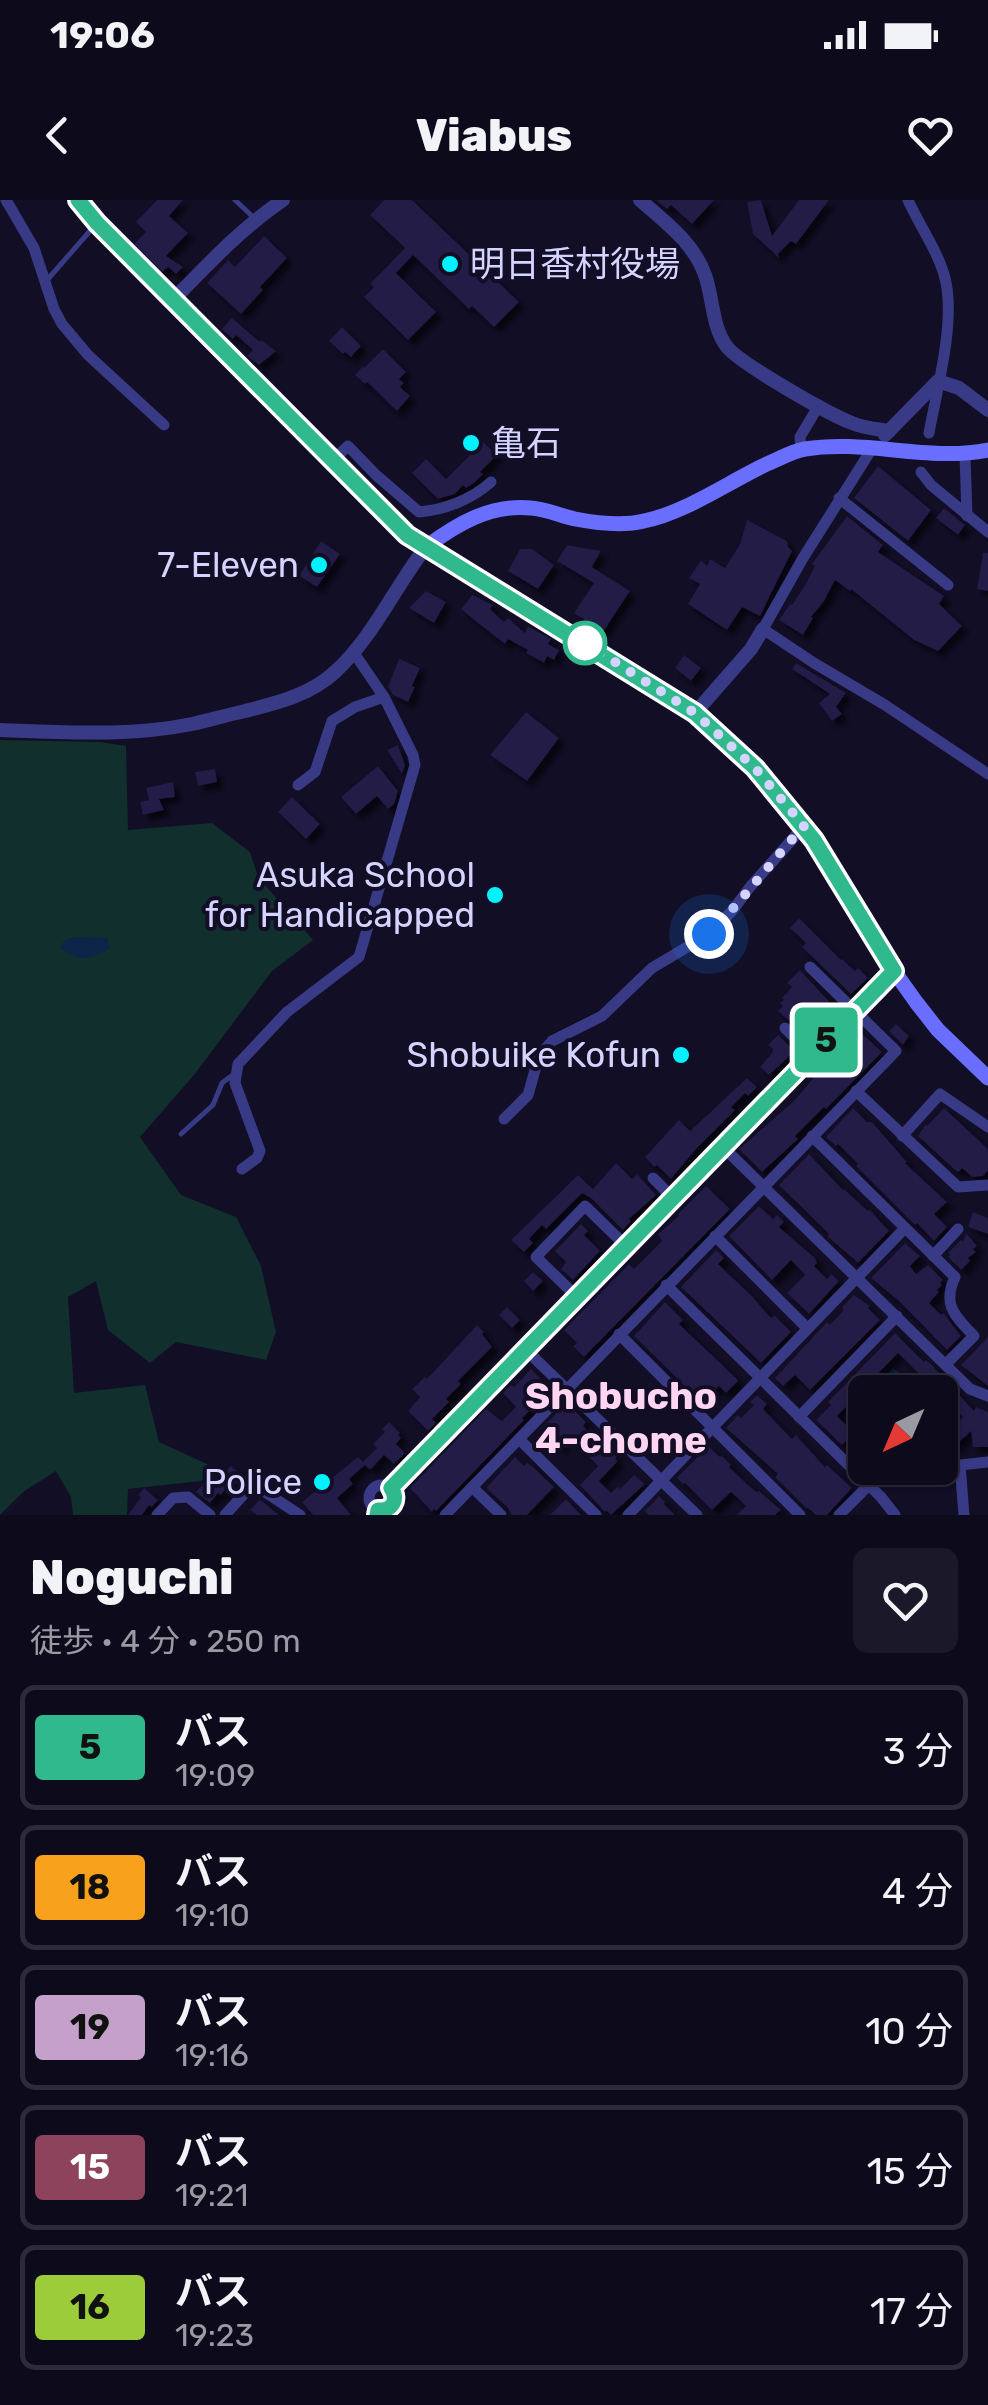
<!DOCTYPE html>
<html lang="ja">
<meta charset="utf-8">
<style>
:root{--surface:#0d0a1c;--page:#1b1829;--text:#f1f3f6;--muted:#9a9aa3;--line:#2d2b3b}
body{margin:0;font-family:Rubik,"Noto Sans JP",sans-serif;background:var(--page);color:var(--text);height:100vh;display:flex;flex-direction:column;font-size:38px;white-space:nowrap}
*{box-sizing:border-box;margin:0}
p{font-size:32px;color:var(--muted)}
.icon{flex:none;width:55px;height:55px;fill:none;stroke:currentColor;stroke-width:2;stroke-linecap:round;stroke-linejoin:round}
.map{position:relative;height:1315px;overflow:hidden}
.side{display:flex;flex-direction:column;background:var(--surface);flex:1}
.side>*{flex:none}
.badge{padding:0 20px;border-radius:8px;font-size:35px;line-height:65px}
.needle{width:65px;rotate:224deg}
.controls{position:absolute;left:848px;top:1175px;display:grid;gap:20px}
.controls a{display:grid;place-items:center;width:110px;height:110px;border-radius:15px;background:var(--surface);box-shadow:0 2px 8px #0004,0 0 0 2px var(--line);font-size:50px}
.you{position:absolute;width:50px;height:50px;margin:-25px;border:8px solid #fff;border-radius:50%;background:#1a73e8;box-shadow:0 0 0 15px #1a73e833}
.map>.badge{position:absolute;translate:-50% -50%;box-shadow:0 0 0 5px #fff}
.round{display:grid;place-items:center;flex:none;width:105px;height:105px;border-radius:15px;background:var(--page)}
.headline{display:flex;align-items:center;justify-content:space-between;height:170px;padding:0 30px}
h1{font-size:48px;font-weight:800;line-height:75px}
ul{padding:0;list-style:none}
li{display:flex;align-items:center;gap:30px;height:125px;margin:0 20px 15px;padding:0 10px;border:5px solid var(--line);border-radius:15px}
li div{flex:1}
li b{display:block;font-size:38px}
li em{font-style:normal}
li .badge{min-width:110px;font-weight:700;text-align:center}
.status{display:flex;justify-content:space-between;align-items:center;height:70px;padding:0 50px;background:var(--surface);direction:ltr}
.status svg{height:28px;fill:currentColor}
header{display:flex;justify-content:space-between;align-items:center;height:130px;padding:0 30px;background:var(--surface);font-size:45px;font-weight:800}
.map>svg:first-child{display:block}
</style>
<div class="status"><b>19:06</b><svg viewBox="0 0 49 12"><path d="M0 12V9h3v3zM5 12V6h3v6zM10 12V3h3v9zM15 12V0h3v12zM26 1h20v11H26zM47 4h2v5h-2z"/></svg></div>
<header><svg class="icon" aria-label="back" viewBox="0 0 24 24"><path d="M15 5l-7 7 7 7"/></svg>Viabus<svg class="icon" aria-label="heart" viewBox="0 0 24 24"><path d="M12 20l-8-8c-3-5 5-10 8-4 3-6 11-1 8 4z"/></svg></header>
<div class="map">
<svg width="988" height="1315" viewBox="0 0 988 1315">
<defs>
<filter id="shadow"><feDropShadow dx="6" dy="6" stdDeviation="2.5" flood-color="#0009"/></filter>
</defs>
<rect width="100%" height="100%" fill="#110e25"/>
<polygon fill="#112f2d" points="0,540 100,542 126,546 128,630 212,623 250,652 258,677 313,740 272,771 194,875 140,937 181,995 236,1017 261,1066 276,1132 266,1160 176,1142 150,1163 108,1130 96,1081 68,1097 74,1193 145,1185 159,1242 220,1270 201,1281 128,1289 127,1315 73,1315 71,1297 56,1271 23,1292 0,1315"/>
<g fill="#0b2448">
<path d="M74 737 107 738 109 749C91 760 78 762 61 748L64 741Z"/>
<polygon points="893,1168 920,1192 869,1192"/>
</g>
<g fill="#211a47" filter="url(#shadow)">
<polygon points="157,0 183,0 169,16 188,33 166,56 183,67 176,74 168,67 162,72 134,44 146,32 136,22"/>
<polygon points="384,0 412,0 519,102 494,127 472,106 469,109 413,55 396,73 436,112 408,140 364,97 374,87 370,84 405,48 370,15"/>
<polygon points="656,0 714,0 692,24 671,5 667,9"/>
<polygon points="761,0 772,36 799,0 829,0 796,44 791,41 778,54 779,58 753,34 747,2"/>
<polygon points="264,36 287,58 260,87 263,90 241,114 207,83 228,60 235,67"/>
<polygon points="232,118 260,142 261,140 276,151 259,165 247,156 253,150 236,135 233,139 222,129"/>
<polygon points="342,127 361,146 351,157 345,152 343,154 329,141"/>
<polygon points="383,149 406,172 399,179 404,183 400,187 410,196 397,211 367,182 365,184 355,175 362,167 364,168"/>
<polygon points="483,242 497,255 480,272 483,274 474,283 466,288 463,285 455,294 438,299 412,273 426,259 446,279"/>
<polygon points="878,266 931,310 908,341 854,298"/>
<polygon points="944,308 965,325 958,335 936,318"/>
<polygon points="847,316 883,345 878,352 944,396 939,404 962,426 938,451 914,440 851,389 850,391 835,380 824,401 811,417 813,418 803,435 779,420 790,404 792,405 804,387 815,366 812,364"/>
<polygon points="747,320 787,341 788,347 792,351 760,416 742,407 727,430 688,404 700,384 689,378 701,360 707,366 710,359 725,368 740,344"/>
<polygon points="321,341 340,354 317,387 299,376"/>
<polygon points="567,345 601,351 592,367 630,391 603,432 574,413 594,383 557,361"/>
<polygon points="520,349 532,349 554,365 538,389 508,371"/>
<polygon points="983,353 988,353 988,391 977,389"/>
<polygon points="426,391 446,402 434,423 409,408"/>
<polygon points="472,395 493,405 490,409 504,422 508,418 525,433 528,426 551,439 548,444 559,450 554,460 547,456 544,463 526,453 528,450 508,439 505,444 478,423 461,409"/>
<polygon points="684,455 701,468 691,481 675,468"/>
<polygon points="399,459 420,468 412,486 415,487 408,502 393,495 388,487"/>
<polygon points="796,463 846,493 836,507 842,514 832,521 819,503 830,494 792,469"/>
<polygon points="526,512 559,538 527,581 490,555"/>
<polygon points="398,545 405,565 402,574 387,550"/>
<polygon points="378,566 398,591 394,604 388,609 377,596 356,614 341,597"/>
<polygon points="215,569 217,582 198,586 195,572"/>
<polygon points="173,582 175,597 159,599 164,610 143,615 140,602 149,600 146,588"/>
<polygon points="292,597 320,624 306,639 278,612"/>
<polygon points="799,718 841,760 842,759 855,771 858,768 868,778 851,794 802,747 806,743 790,728"/>
<polygon points="800,770 836,809 812,832 810,831 808,833 804,830 802,832 778,811 783,806 780,803 784,800 782,798 792,787 787,783"/>
<polygon points="896,824 909,836 903,845 889,831"/>
<polygon points="859,831 882,852 826,909 824,907 795,936 798,939 762,972 739,949 795,900 828,860"/>
<polygon points="778,835 795,851 769,875 760,867 772,853 773,849 768,845"/>
<polygon points="747,878 757,887 748,896 745,893 731,907 735,910 696,949 671,979 657,965 654,967 645,957 679,920 690,931"/>
<polygon points="853,908 867,922 872,922 907,962 905,963 947,1002 934,1014 947,1027 934,1041 917,1023 915,1025 856,966 858,964 838,944 836,946 826,937"/>
<polygon points="944,908 988,949 988,970 983,976 972,977 962,968 959,972 955,970 918,936 926,924 927,926"/>
<polygon points="809,954 843,990 844,989 868,1011 870,1010 889,1031 858,1063 827,1036 829,1034 779,985"/>
<polygon points="616,963 632,979 637,974 656,995 629,1019 631,1021 623,1030 592,999 582,993 546,1029 542,1025 529,1039 533,1043 524,1052 511,1040 578,975 593,989"/>
<polygon points="706,986 730,1009 584,1157 573,1146 577,1143 564,1130 629,1064 634,1069 662,1041 658,1034 679,1016 679,1013"/>
<polygon points="759,1006 773,1019 777,1015 784,1022 779,1027 815,1058 817,1063 814,1066 827,1079 831,1074 839,1081 809,1114 787,1093 805,1075 791,1060 772,1080 729,1036"/>
<polygon points="973,1012 988,1018 988,1034 968,1027"/>
<polygon points="581,1024 588,1031 584,1035 600,1051 573,1080 561,1069 566,1062 555,1051"/>
<polygon points="966,1033 977,1046 973,1049 976,1052 968,1058 970,1061 961,1070 948,1057 950,1055 948,1053 961,1040 963,1042"/>
<polygon points="905,1043 920,1056 910,1066 916,1074 928,1065 943,1080 940,1083 942,1085 937,1090 939,1092 929,1103 941,1115 943,1113 945,1115 961,1136 947,1150 900,1102 871,1078"/>
<polygon points="716,1050 724,1058 718,1064 752,1096 769,1116 772,1118 774,1115 791,1132 761,1163 681,1087"/>
<polygon points="533,1072 543,1081 533,1091 524,1081"/>
<polygon points="854,1095 870,1106 868,1108 880,1120 810,1190 795,1175 783,1186 775,1178 827,1122 830,1125 843,1111 843,1106"/>
<polygon points="665,1102 683,1120 679,1124 736,1178 738,1181 726,1193 719,1186 702,1203 634,1136"/>
<polygon points="507,1107 520,1120 512,1128 499,1115"/>
<polygon points="477,1125 484,1132 482,1134 492,1147 458,1181 461,1184 446,1199 449,1202 432,1219 436,1223 428,1231 408,1211 420,1197 412,1189 425,1177 427,1179"/>
<polygon points="895,1133 924,1162 926,1160 932,1165 974,1211 976,1207 988,1212 988,1247 973,1247 971,1231 951,1250 941,1240 963,1217 898,1153 837,1216 854,1233 842,1245 816,1220 831,1205 828,1202"/>
<polygon points="988,1137 988,1186 961,1165"/>
<polygon points="531,1169 552,1190 522,1218 524,1220 436,1311 434,1309 432,1312 410,1288 486,1209 502,1221 516,1207 503,1193 511,1185 514,1187"/>
<polygon points="757,1195 767,1204 763,1209 792,1239 796,1235 825,1267 827,1265 852,1288 827,1315 816,1315 808,1308 807,1309 775,1277 778,1274 726,1228 738,1215 741,1218 754,1205 750,1202"/>
<polygon points="567,1203 586,1222 583,1226 617,1257 615,1259 618,1261 599,1281 611,1293 618,1286 620,1289 634,1275 645,1284 611,1315 606,1310 605,1312 580,1285 598,1266 570,1238 559,1248 541,1229"/>
<polygon points="389,1222 400,1233 398,1235 401,1238 396,1244 405,1253 394,1264 384,1255 372,1268 369,1269 365,1265 349,1279 353,1284 337,1298 351,1315 313,1315 302,1302 358,1257 363,1262 377,1248 373,1244 385,1232 382,1229"/>
<polygon points="708,1246 720,1257 722,1256 731,1265 729,1267 749,1286 757,1292 759,1291 781,1310 775,1315 737,1315 746,1306 731,1292 712,1310 685,1283 683,1284 677,1278"/>
<polygon points="515,1257 524,1266 527,1263 532,1266 554,1287 527,1315 511,1315 508,1308 486,1288"/>
<polygon points="231,1266 243,1276 234,1286 231,1283 221,1295 218,1293 210,1303 196,1292 203,1284 207,1288 216,1277 218,1279"/>
<polygon points="144,1288 158,1300 152,1307 149,1305 142,1315 128,1315 141,1297 138,1295"/>
<polygon points="659,1296 665,1302 664,1304 675,1315 649,1315 645,1311"/>
<polygon points="566,1299 581,1315 550,1315"/>
<polygon points="259,1300 262,1301 279,1315 257,1315 250,1310"/>
</g>
<g fill="none" stroke-linecap="round" stroke-linejoin="round">
<g stroke="#393a85" stroke-width="5">
<polyline points="235,0 253,17"/>
<polyline points="48,79 96,24"/>
<polyline points="181,934 213,905 222,883 234,874"/>
</g>
<g stroke="#393a85" stroke-width="11">
<polyline points="6,0 34,48 54,109 62,124 88,155 164,225"/>
<path d="M908 0C919 25 938 51 945 78 956 121 937 189 929 233"/>
<polyline points="873,247 803,358 763,429 814,463 885,505 988,574"/>
<polyline points="801,250 800,237 819,205"/>
<polyline points="965,255 967,316"/>
<path d="M332 261 348 246 376 275 419 312C445 310 472 299 491 282"/>
<polyline points="921,272 931,285 988,332"/>
<polyline points="839,298 948,385"/>
<polyline points="298,585 315,572 332,521 355,507 384,497"/>
<polyline points="785,828 812,855"/>
<polyline points="856,891 958,987 988,985"/>
<polyline points="504,919 528,895 539,856 552,841 602,816 652,768 709,734 732,711 750,687 804,626"/>
<path d="M812 936 955 1077C942 1105 955 1116 974 1136L946 1164"/>
<polyline points="902,936 940,894 988,927"/>
<polyline points="722,946 970,1189 988,1196"/>
<polyline points="242,969 257,958 260,951 235,883 238,864 287,812 359,757 415,565 413,555 384,497 354,453"/>
<polyline points="653,978 672,997"/>
<polyline points="715,1036 807,1128"/>
<polyline points="933,1056 958,1029"/>
<polyline points="666,1085 881,1297 895,1315"/>
<polyline points="576,1096 536,1057 585,1006 625,1045"/>
<polyline points="619,1134 800,1315"/>
<polyline points="525,1149 697,1315"/>
<polyline points="799,1217 897,1116"/>
<polyline points="519,1239 596,1315"/>
<circle cx="382" cy="1298" r="13"/>
<polyline points="472,1287 501,1315"/>
<polyline points="157,1315 173,1298 188,1297 210,1315"/>
<polyline points="225,1315 253,1284 300,1315"/>
<polyline points="445,1315 896,851 810,767"/>
<polyline points="628,1315 905,1028"/>
<polyline points="839,1315 868,1286"/>
<polyline points="964,1315 960,1265 988,1262"/>
</g>
<g stroke="#393a85" stroke-width="14">
<path d="M640 0C665 22 694 43 705 75 713 97 712 128 727 147 741 164 830 215 852 223 863 228 877 229 889 231"/>
<path d="M174 99C209 63 242 28 283 0"/>
<polyline points="885,235 938,181 959,188 988,210"/>
<polyline points="695,513 751,449 763,429"/>
<path d="M0 530C64 532 129 537 192 524 210 520 227 515 245 511 277 503 310 495 335 472 374 436 394 388 426 347"/>
<polyline points="391,1288 894,771"/>
<polyline points="377,1315 378,1310"/>
</g>
<g stroke="#6a6eff" stroke-width="15">
<polyline points="78,0 97,23 407,335 695,513 755,568 814,640 894,771 916,802 938,830 988,878"/>
<path d="M426 347C457 324 490 304 531 308 546 309 561 316 575 319 596 323 624 326 644 321 685 313 730 281 769 263 781 258 793 251 805 249 866 239 927 262 988 250"/>
</g>
</g>
<g fill="none" stroke-linecap="round" stroke-linejoin="round">
<defs>
<path id="line" d="M78 0 97 23 407 335 695 513 755 568 814 640 894 771 391 1288C399 1300 392 1311 378 1310L377 1315"/>
</defs>
<use href="#line" stroke="#fff" stroke-width="22"/>
<use href="#line" stroke="#30b98d" stroke-width="15"/>
<path stroke="#d5d3ff" stroke-width="10" stroke-dasharray="0 18" d="M585 443 695 513 755 568 804 626C772 661 743 700 709 734"/>
</g>
<g fill="#00f2fe" stroke="#110e25" stroke-width="4">
<circle cx="450" cy="64" r="10"/>
<circle cx="471" cy="243" r="10"/>
<circle cx="319" cy="365" r="10"/>
<circle cx="495" cy="695" r="10"/>
<circle cx="681" cy="855" r="10"/>
<circle cx="322" cy="1282" r="10"/>
</g>
<circle fill="#fff" stroke="#30b98d" stroke-width="5" cx="585" cy="443" r="20"/>
<g text-anchor="middle" dominant-baseline="central" stroke-width="8" stroke-linejoin="round" paint-order="stroke">
<g font-size="35" fill="#d5d3ff" stroke="#110e25" text-anchor="end">
<text x="470" y="64" text-anchor="start">明日香村役場</text>
<text x="491" y="243" text-anchor="start">亀石</text>
<text x="299" y="365">7-Eleven</text>
<text x="475" y="675">Asuka School<tspan x="475" dy="40">for Handicapped</tspan></text>
<text x="661" y="855">Shobuike Kofun</text>
<text x="302" y="1282">Police</text>
</g>
<g font-size="38" font-weight="bold" fill="#ffd5f2" stroke="#110e25">
<text x="621" y="1196">Shobucho<tspan x="621" dy="44">4-chome</tspan></text>
</g>
</g>
</svg>
<div class="controls">
<a><svg class="needle" viewBox="-14 -14 28 28"><path d="M0-13l5 13h-10z" fill="#e53935"/><path d="M0 13l5-13h-10z" fill="#9a9aa3"/></svg></a>
</div>
<div class="you" style="left:709px;top:734px"></div>
<b class="badge" style="left:826px;top:840px;background:#30b98d;color:#111">5</b>
</div>
<section class="side">
<div class="headline"><div><h1>Noguchi</h1><p>徒歩 · 4 分 · 250 m</p></div><a class="round"><svg class="icon" aria-label="heart" viewBox="0 0 24 24"><path d="M12 20l-8-8c-3-5 5-10 8-4 3-6 11-1 8 4z"/></svg></a></div>
<ul>
<li><span class="badge" style="background:#30b98d;color:#111">5</span><div><b>バス</b><p>19:09</p></div><em>3 分</em></li>
<li><span class="badge" style="background:#f8a11d;color:#111">18</span><div><b>バス</b><p>19:10</p></div><em>4 分</em></li>
<li><span class="badge" style="background:#c5a0cb;color:#111">19</span><div><b>バス</b><p>19:16</p></div><em>10 分</em></li>
<li><span class="badge" style="background:#8d435b;color:#fff">15</span><div><b>バス</b><p>19:21</p></div><em>15 分</em></li>
<li><span class="badge" style="background:#9dcc3b;color:#111">16</span><div><b>バス</b><p>19:23</p></div><em>17 分</em></li>
</ul>
</section>
